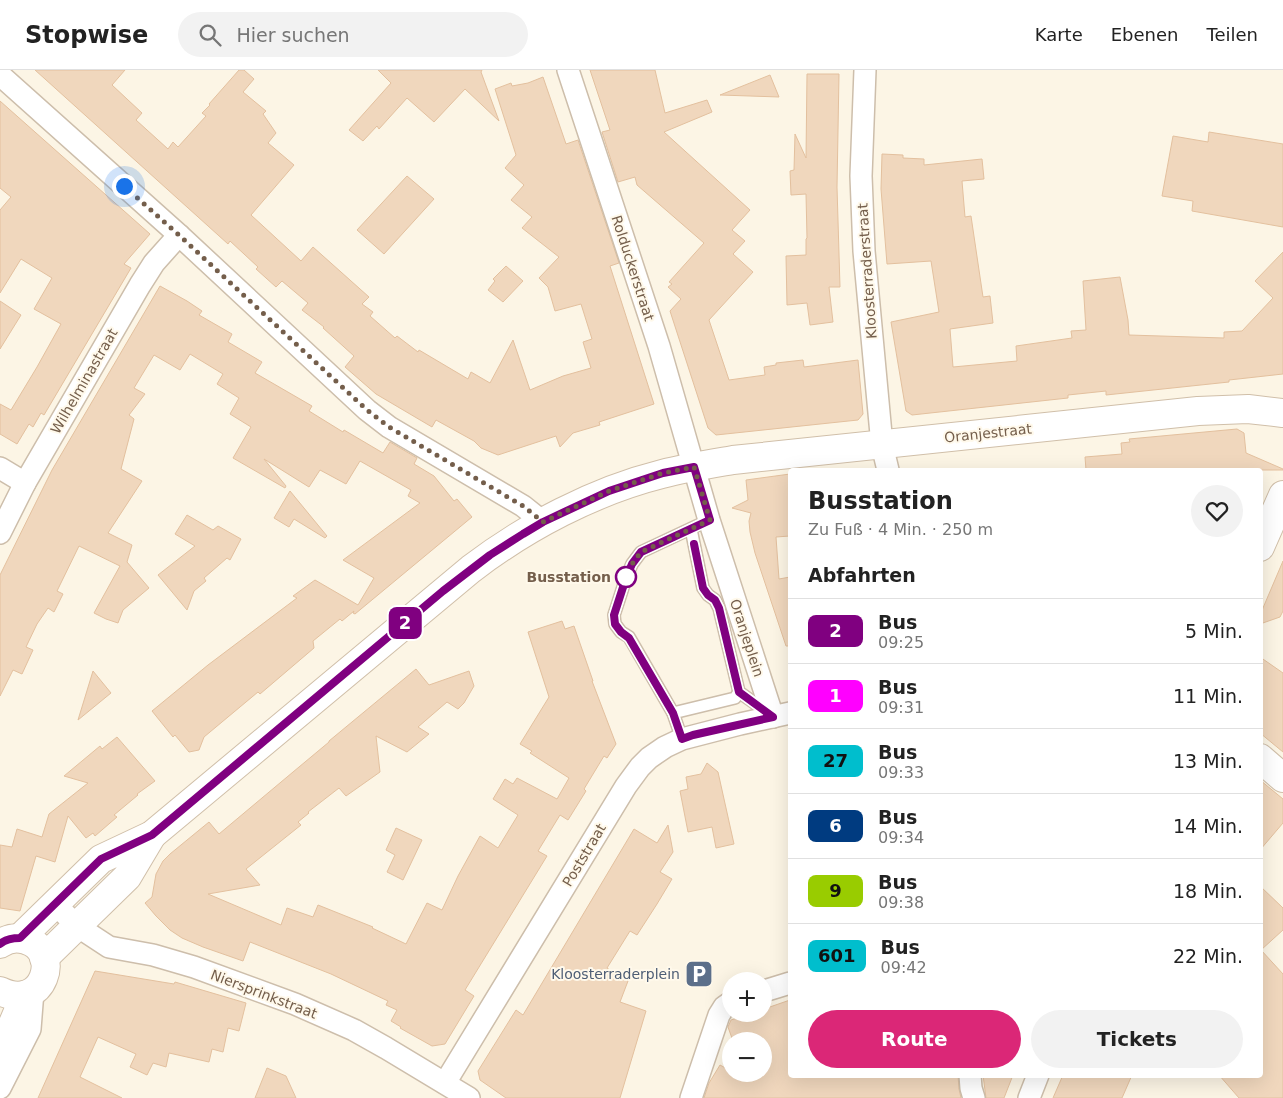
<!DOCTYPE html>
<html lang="de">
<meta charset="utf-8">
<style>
:root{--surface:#fff;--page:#f2f2f2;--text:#222;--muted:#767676;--line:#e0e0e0;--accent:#db2777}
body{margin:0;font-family:"DejaVu Sans",sans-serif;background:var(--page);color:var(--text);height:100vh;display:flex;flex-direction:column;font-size:19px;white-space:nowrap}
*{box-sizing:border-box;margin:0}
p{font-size:16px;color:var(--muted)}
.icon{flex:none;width:28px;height:28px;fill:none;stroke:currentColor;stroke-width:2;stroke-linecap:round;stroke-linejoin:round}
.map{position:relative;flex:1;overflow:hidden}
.sheet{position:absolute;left:788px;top:398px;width:475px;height:610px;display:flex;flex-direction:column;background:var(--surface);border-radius:5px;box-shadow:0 5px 20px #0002}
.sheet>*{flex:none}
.badge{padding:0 10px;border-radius:8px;font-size:18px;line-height:32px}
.buttons{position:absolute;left:722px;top:902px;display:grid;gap:10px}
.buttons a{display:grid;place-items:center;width:50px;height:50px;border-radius:50%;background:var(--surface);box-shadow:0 5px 20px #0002;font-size:25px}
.you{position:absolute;width:25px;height:25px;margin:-12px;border:4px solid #fff;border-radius:50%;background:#1a73e8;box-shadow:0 0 0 8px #1a73e833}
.map>.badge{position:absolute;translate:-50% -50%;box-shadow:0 0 0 2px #fff}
h2{padding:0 20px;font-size:19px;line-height:45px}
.round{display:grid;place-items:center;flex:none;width:52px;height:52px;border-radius:26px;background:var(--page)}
.summary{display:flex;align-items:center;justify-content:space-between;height:85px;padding:0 20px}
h1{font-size:24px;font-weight:600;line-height:38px}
.button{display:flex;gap:10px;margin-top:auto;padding:10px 20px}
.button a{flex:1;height:58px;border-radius:30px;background:var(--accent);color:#fff;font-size:20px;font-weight:600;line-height:58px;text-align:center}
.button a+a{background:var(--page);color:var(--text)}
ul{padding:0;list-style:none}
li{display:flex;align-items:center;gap:15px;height:65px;padding:0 20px;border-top:1px solid var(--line)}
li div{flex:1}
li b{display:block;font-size:19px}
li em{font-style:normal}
li .badge{min-width:55px;font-weight:700;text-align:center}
header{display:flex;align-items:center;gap:30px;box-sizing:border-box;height:70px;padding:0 25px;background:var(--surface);border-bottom:1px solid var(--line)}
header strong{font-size:24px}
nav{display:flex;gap:28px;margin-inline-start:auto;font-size:18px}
.search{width:350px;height:45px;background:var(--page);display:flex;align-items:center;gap:12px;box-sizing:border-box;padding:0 18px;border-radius:28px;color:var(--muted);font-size:19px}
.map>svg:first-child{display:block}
</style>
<header>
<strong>Stopwise</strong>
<div class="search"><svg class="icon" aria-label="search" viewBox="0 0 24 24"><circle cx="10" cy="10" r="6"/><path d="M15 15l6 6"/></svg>Hier suchen</div>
<nav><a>Karte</a><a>Ebenen</a><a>Teilen</a></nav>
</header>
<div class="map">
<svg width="1283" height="1028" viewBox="0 0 1283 1028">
<rect width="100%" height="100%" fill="#fcf5e5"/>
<g fill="#f0d7bd" stroke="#e3c09e">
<polygon points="35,0 125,0 112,15 142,43 136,50 168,79 173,72 178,77 206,46 202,43 210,35 209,34 239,0 244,0 254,9 243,22 266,41 263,44 276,63 268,73 294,95 251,145 301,191 313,177 369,227 362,234 373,242 370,246 395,268 397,266 418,282 419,280 468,309 471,302 490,313 513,270 530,320 563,306 591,298 583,272 592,269 581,234 555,241 548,217 539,208 559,187 522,158 532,147 511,130 524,115 505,98 516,85 495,19 511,13 512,16 528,13 543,7 566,74 578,70 619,193 610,196 654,334 599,352 600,355 573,363 560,377 556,366 498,385 481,378 474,371 436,350 432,357 376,324 345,297 354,286 323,258 324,257 302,240 308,233 282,211 276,217 256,199 258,197 230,171 228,174"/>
<polygon points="378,0 482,0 481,2 499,51 465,19 434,52 407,28 379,59 377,56 363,71 349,60 391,13"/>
<polygon points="590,0 655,0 665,43 707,30 712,42 664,62 750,140 732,160 745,171 733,184 753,202 709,250 729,310 765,305 764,297 776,295 776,293 803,290 804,297 858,290 863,344 858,350 716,365 708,358 670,241 681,229 668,217 672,214 669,212 704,173 637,115 635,107 618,112 602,62 610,60"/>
<polygon points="807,4 839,4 837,117 840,217 829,217 833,252 810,255 807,233 787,235 786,186 806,185 806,169 807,168 806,124 791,125 790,101 794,100 795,64 806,88"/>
<polygon points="770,5 779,27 720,25"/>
<polygon points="0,31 150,164 124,194 131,198 44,345 41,343 33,357 29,354 17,374 0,364 0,334 11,340 37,297 61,254 34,239 52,208 21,189 0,223 0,140 11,127 0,118"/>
<polygon points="1209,62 1283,74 1283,157 1192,141 1193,131 1162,126 1173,66 1208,72"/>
<polygon points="882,84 903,85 903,88 924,89 924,95 982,89 984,109 962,111 965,147 971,146 983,227 990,226 993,253 950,259 953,297 1017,291 1016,276 1072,268 1071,261 1086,260 1083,211 1120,207 1128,250 1129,265 1224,268 1224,262 1242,261 1273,228 1255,211 1283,182 1283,304 1229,310 1229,312 1106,325 1106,321 1068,325 1068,328 912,345 906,341 891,252 939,242 931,191 887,194 881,119"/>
<polygon points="407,106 434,129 384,184 357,160"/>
<polygon points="506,196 523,211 503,232 488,220 495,211 493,209"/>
<polygon points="160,216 187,231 202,241 199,245 232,264 228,272 262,292 255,303 312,336 309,341 343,362 344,360 383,383 390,372 417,388 414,394 434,406 454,431 457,429 472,447 355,544 353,543 354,541 342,551 340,549 313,571 314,578 260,624 258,622 204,667 199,680 189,682 175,665 173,667 152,641 208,595 297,528 293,526 315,510 358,535 374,508 343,490 420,433 408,426 411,420 360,391 346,414 320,400 309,417 264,389 286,416 285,418 233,388 251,357 230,344 239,328 217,314 223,304 190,284 180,300 154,285 134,318 145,324 129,345 134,349 121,399 142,411 108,463 132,475 127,492 149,518 123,540 118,553 106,549 94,543 120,496 79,476 57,521 63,524 54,542 48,538 37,554 26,577 33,580 22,604 13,600 0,626 0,505 52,400"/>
<polygon points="0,231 21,245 0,279"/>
<polygon points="1237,359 1244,363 1246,383 1283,399 1283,400 1086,400 1085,387 1122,384 1121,373 1130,372 1129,369"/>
<polygon points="790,404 790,466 776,467 779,509 790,507 790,576 786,576 755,483 750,462 749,451 751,443 732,438 748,430 746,410"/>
<polygon points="290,421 327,466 325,468 294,449 289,457 274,448"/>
<polygon points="187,445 213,460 218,456 241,469 230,490 227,488 204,508 206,511 194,521 187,540 158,505 195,476 175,464"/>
<polygon points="1283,491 1283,541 1280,547 1260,554 1260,545"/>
<polygon points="562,551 565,559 574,556 593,611 592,611 616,674 607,688 604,686 584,719 586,721 568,750 560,745 538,781 547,786 465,920 474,926 445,974 432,976 400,958 401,957 391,951 397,940 386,935 388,931 331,904 250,872 243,891 203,877 182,868 170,860 156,846 145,833 152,827 156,804 163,791 170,784 209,752 219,764 293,702 329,672 329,671 416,599 429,615 469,601 474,616 464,633 458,639 447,632 418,657 429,664 407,682 376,666 380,702 346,726 339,718 308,742 309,743 298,752 301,755 246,799 260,815 208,824 281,855 287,838 313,847 318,835 373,857 372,858 406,874 427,833 442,840 458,806 480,766 498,778 518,745 493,729 505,709 513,714 517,708 557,729 569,708 530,683 532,681 520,674 549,627 528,562"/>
<polygon points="1260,587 1283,603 1283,682 1260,663"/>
<polygon points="93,601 111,623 78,650"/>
<polygon points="117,667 155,711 137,724 138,725 114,745 117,747 95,766 93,763 86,768 68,746 55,792 36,786 20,841 0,838 0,775 12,777 17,759 42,767 49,744 88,713 64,706 100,676 102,679"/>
<polygon points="707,693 718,702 734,774 716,778 712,757 688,762 680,721 688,719 686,707 701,704"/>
<polygon points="1260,710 1283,729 1283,753 1260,780"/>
<polygon points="668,755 673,782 660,802 672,809 657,834 637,865 630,861 607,898 628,911 620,932 646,941 620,1028 506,1028 480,1010 478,1001 516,940 523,945 634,759 657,773"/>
<polygon points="396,758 422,770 403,810 387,802 395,785 386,780"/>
<polygon points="1260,816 1283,838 1283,860 1261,880 1283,904 1283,1028 1239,1028 1219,1005 1260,1005"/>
<polygon points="95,901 174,914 175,912 246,933 239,961 228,958 223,982 212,979 209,992 169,983 166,997 153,993 147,1005 130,997 136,984 98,967 80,1007 122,1028 38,1028"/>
<polygon points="790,930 790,1005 958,1005 959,1019 961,1028 704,1028 709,1013 720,995 731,1001 731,1004 736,1004 746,1009 744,1004 764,1004 764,971 733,971 728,957 731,950 749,944 764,944 764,939"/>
<polygon points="267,998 286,1006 296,1028 255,1028"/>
<polygon points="983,1005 1013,1005 1004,1028 986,1028"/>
<polygon points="1063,1005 1132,1005 1122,1028 1053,1028"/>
</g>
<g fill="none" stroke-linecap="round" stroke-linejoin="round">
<defs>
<g id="lane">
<polyline points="691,459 703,518 708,525 715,530 719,538 739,622 770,644"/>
<polyline points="673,643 735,628 739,622"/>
<polyline points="682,669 673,643 629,567 621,562 615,554 614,545 626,508 632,494 641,482 709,450"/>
</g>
<g id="street">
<polyline points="568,0 659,276 709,450 773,647"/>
<polyline points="865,0 861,106 864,181 882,375 888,400"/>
<polyline points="0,5 179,165 367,340 389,357 523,436 543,452"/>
<polyline points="0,398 25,413"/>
<polyline points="0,463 25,413 140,215 154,193 179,165"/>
<polyline points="55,834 77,856 109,877 153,885 194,897 295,934 354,960 386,978 469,1028"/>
<polyline points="764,921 790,913"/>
<polyline points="970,1005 971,1018 974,1028"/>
<polyline points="445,1013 626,716 640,697 649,688 665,677 682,669 740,654 790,643"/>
<polyline points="0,1018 30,959 33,921"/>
<polyline points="691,1028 719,945 724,937 731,932"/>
<polyline points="1029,1028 1038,1005"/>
</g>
<g id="secondary">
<polyline points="1260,477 1283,425"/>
<polyline points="1260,688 1283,708"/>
<path d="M20 868 101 789 152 765 471 499C526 457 594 421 662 404 685 398 710 394 733 390L1198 341 1248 339 1283 343"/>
<path d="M0 874C8 868 17 867 26 870 63 881 44 943 0 921"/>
<polyline points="44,888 127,807 152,765"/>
<polyline points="0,984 25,925"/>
</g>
</defs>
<use href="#lane" stroke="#cdbeab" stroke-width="14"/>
<use href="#street" stroke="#cdbeab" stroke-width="24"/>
<use href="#secondary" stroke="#d0bfa9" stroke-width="30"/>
<use href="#lane" stroke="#fff" stroke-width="11"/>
<use href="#street" stroke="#fff" stroke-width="21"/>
<use href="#secondary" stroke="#fff" stroke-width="28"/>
</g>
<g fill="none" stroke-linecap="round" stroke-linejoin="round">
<defs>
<path id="line" d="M0 874C6 869 13 868 20 868L101 789 152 765 443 521 490 485 523 464 543 452 609 421 663 403 694 397 710 450 641 482 632 494 626 508 614 545 615 554 621 562 629 568 673 643 682 669 693 665 773 647 739 622 719 538 715 530 708 525 703 518 694 474"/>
</defs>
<use href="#line" stroke="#fff" stroke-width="11"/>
<use href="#line" stroke="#800080" stroke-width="8"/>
<polyline stroke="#745e4b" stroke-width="5" stroke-dasharray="0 9" points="124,116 179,165 367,340 389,357 523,436 543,452 609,421 663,403 694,397 710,450 641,482 632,494 626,508 626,507"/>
</g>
<defs>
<symbol id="parking-square" viewBox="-11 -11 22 22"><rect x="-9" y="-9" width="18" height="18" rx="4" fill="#5c6f8a" stroke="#fff9eb"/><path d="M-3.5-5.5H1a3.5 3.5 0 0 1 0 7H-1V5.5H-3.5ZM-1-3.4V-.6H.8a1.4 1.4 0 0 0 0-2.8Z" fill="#fff"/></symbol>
</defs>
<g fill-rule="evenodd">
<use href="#parking-square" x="683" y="888" width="32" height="32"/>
</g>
<circle fill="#fff" stroke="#800080" stroke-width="2.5" cx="626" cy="507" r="10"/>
<g text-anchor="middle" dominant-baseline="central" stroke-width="4" stroke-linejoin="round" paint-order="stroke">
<g font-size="14" fill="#745e4b" stroke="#fff9eb">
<text transform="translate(633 198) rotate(72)">Rolduckerstraat</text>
<text transform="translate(867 201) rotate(-94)">Kloosterraderstraat</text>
<text transform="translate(84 311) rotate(-60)">Wilhelminastraat</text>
<text transform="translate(988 363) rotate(-6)">Oranjestraat</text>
<text transform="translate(747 568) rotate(72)">Oranjeplein</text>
<text transform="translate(584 785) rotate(-59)">Poststraat</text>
<text transform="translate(264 924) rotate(21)">Niersprinkstraat</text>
</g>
<g font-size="14" font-weight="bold" fill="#745e4b" stroke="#fff9eb" text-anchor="end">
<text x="611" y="507">Busstation</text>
</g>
<g font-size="14" fill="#4e5e75" stroke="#fff9eb" text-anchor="end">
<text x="680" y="904">Kloosterraderplein</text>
</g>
</g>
</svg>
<div class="buttons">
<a>+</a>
<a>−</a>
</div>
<div class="you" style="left:124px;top:116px"></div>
<b class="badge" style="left:405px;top:553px;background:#800080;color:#fff">2</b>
<section class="sheet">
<div class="summary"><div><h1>Busstation</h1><p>Zu Fuß · 4 Min. · 250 m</p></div><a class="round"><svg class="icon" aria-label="heart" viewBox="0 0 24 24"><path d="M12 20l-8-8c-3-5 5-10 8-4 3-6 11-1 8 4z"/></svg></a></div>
<h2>Abfahrten</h2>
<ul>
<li><span class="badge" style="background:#800080;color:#fff">2</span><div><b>Bus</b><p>09:25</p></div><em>5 Min.</em></li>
<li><span class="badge" style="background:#f0f;color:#fff">1</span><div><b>Bus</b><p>09:31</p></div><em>11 Min.</em></li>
<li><span class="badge" style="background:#00becd;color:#111">27</span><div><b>Bus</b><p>09:33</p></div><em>13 Min.</em></li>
<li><span class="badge" style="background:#003b80;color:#fff">6</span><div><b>Bus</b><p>09:34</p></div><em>14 Min.</em></li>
<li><span class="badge" style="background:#9c0;color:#111">9</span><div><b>Bus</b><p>09:38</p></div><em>18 Min.</em></li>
<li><span class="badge" style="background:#00becd;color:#111">601</span><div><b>Bus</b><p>09:42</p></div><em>22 Min.</em></li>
</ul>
<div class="button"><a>Route</a><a>Tickets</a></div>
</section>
</div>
